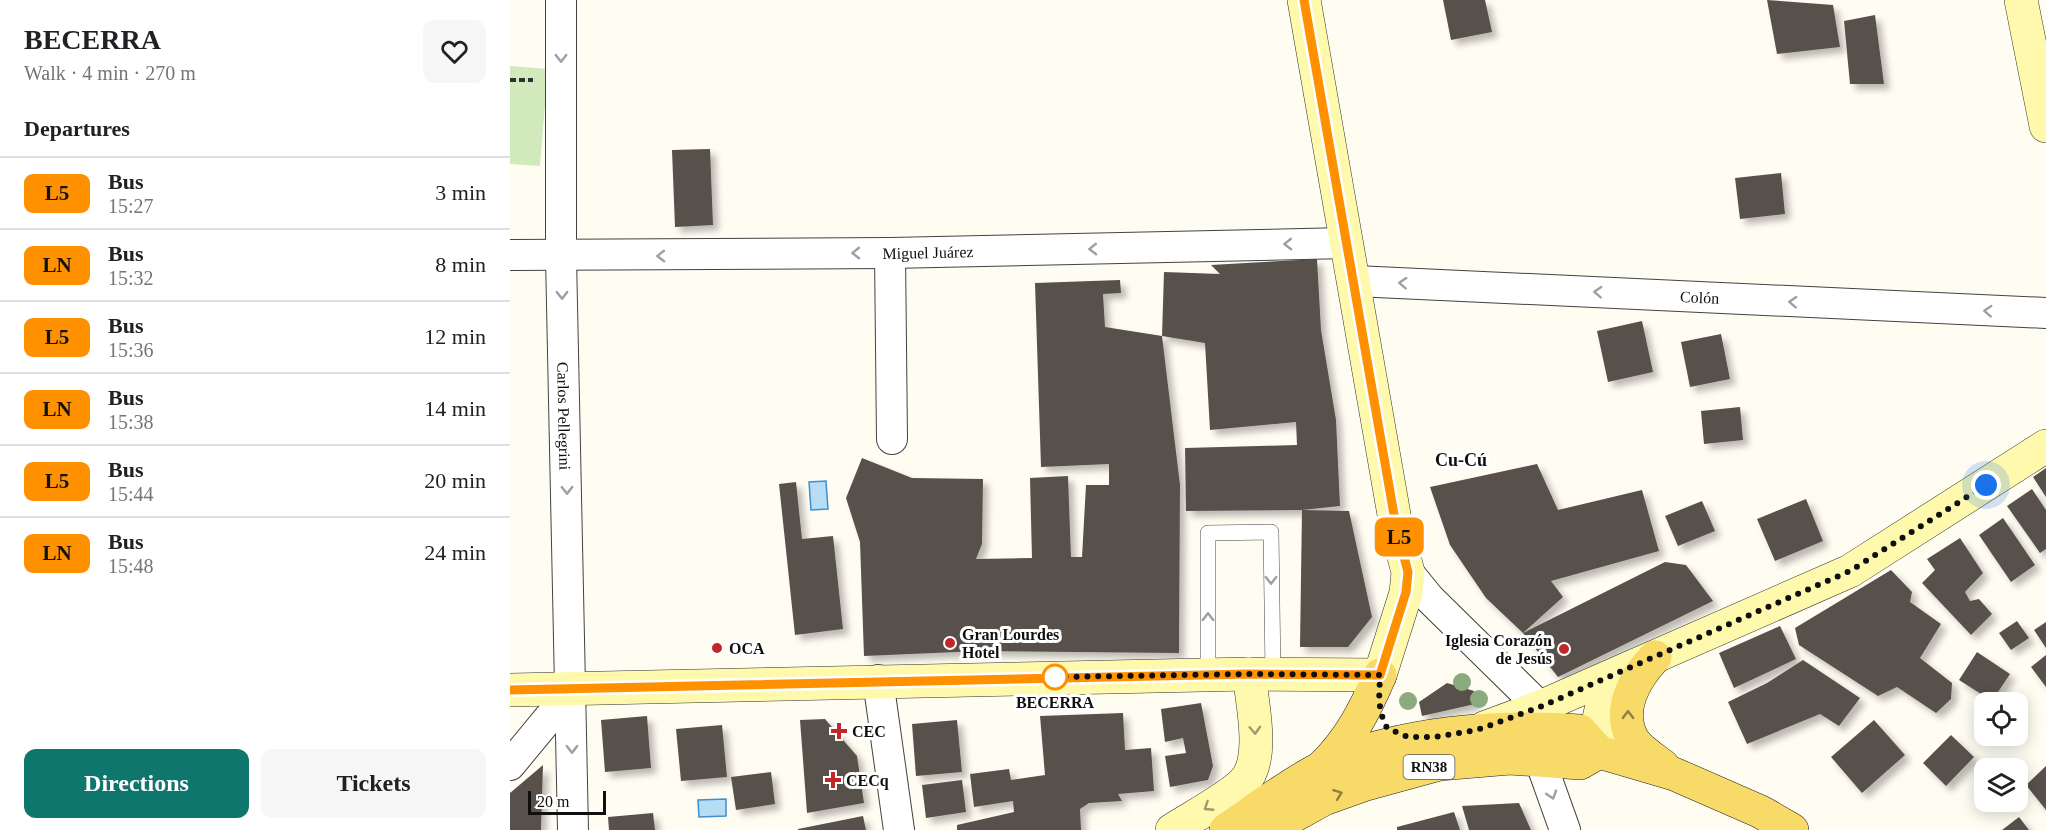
<!DOCTYPE html>
<meta charset="utf-8">
<style>
:root{--surface:#fff;--page:#f6f6f6;--text:#202124;--muted:#757577;--line:#e0e0e0;--accent:#0f766e}
body{margin:0;font-family:"Times New Roman",serif;background:var(--page);color:var(--text);height:100vh;display:flex;flex-direction:column;font-size:22px;white-space:nowrap}
*{box-sizing:border-box;margin:0}
p{font-size:20px;color:var(--muted)}
.icon{flex:none;width:33px;height:33px;fill:none;stroke:currentColor;stroke-width:2;stroke-linecap:round;stroke-linejoin:round}
.map{position:relative;flex:1;overflow:hidden}
.panel{display:flex;flex-direction:column;background:var(--surface);width:510px}
.panel>*{flex:none}
.badge{padding:0 12px;border-radius:9px;font-size:21px;line-height:39px}
.buttons{position:absolute;left:1464px;top:692px;display:grid;gap:12px}
.buttons a{display:grid;place-items:center;width:54px;height:54px;border-radius:12px;background:var(--surface);box-shadow:0 3px 15px #0003;font-size:30px}
.scale{position:absolute;left:18px;bottom:15px;width:78px;box-sizing:border-box;padding-left:6px;border:3px solid #0f0f0f;border-top:0;font-size:16px;line-height:21px;white-space:nowrap;color:#0f0f0f;-webkit-text-stroke:4px #fff;paint-order:stroke}
.you{position:absolute;width:30px;height:30px;margin:-15px;border:4px solid #fff;border-radius:50%;background:#1a73e8;box-shadow:0 0 0 9px #1a73e833}
.map>.badge{position:absolute;translate:-50% -50%;box-shadow:0 0 0 3px #fff}
h2{padding:0 24px;font-size:22px;line-height:54px}
.round{display:grid;place-items:center;flex:none;width:63px;height:63px;border-radius:12px;background:var(--page)}
.overview{display:flex;align-items:center;justify-content:space-between;height:102px;padding:0 24px}
h1{font-size:28px;font-weight:700;line-height:45px}
.primary-button{display:flex;gap:12px;margin-top:auto;padding:12px 24px}
.primary-button a{flex:1;height:69px;border-radius:12px;background:var(--accent);color:#fff;font-size:24px;font-weight:700;line-height:69px;text-align:center}
.primary-button a+a{background:var(--page);color:var(--text)}
ul{padding:0;list-style:none}
li{display:flex;align-items:center;gap:18px;height:72px;padding:0 24px;border-top:2px solid var(--line)}
li div{flex:1}
li b{display:block;font-size:22px}
li em{font-style:normal}
li .badge{min-width:66px;font-weight:700;text-align:center}
main{display:flex;flex:1;min-height:0}
.map>svg:first-child{display:block}
</style>
<main>
<section class="panel">
<div class="overview"><div><h1>BECERRA</h1><p>Walk · 4 min · 270 m</p></div><a class="round"><svg class="icon" aria-label="heart" viewBox="0 0 24 24"><path d="M12 20l-8-8c-3-5 5-10 8-4 3-6 11-1 8 4z"/></svg></a></div>
<h2>Departures</h2>
<ul>
<li><span class="badge" style="background:#ff9000;color:#111">L5</span><div><b>Bus</b><p>15:27</p></div><em>3 min</em></li>
<li><span class="badge" style="background:#ff9000;color:#111">LN</span><div><b>Bus</b><p>15:32</p></div><em>8 min</em></li>
<li><span class="badge" style="background:#ff9000;color:#111">L5</span><div><b>Bus</b><p>15:36</p></div><em>12 min</em></li>
<li><span class="badge" style="background:#ff9000;color:#111">LN</span><div><b>Bus</b><p>15:38</p></div><em>14 min</em></li>
<li><span class="badge" style="background:#ff9000;color:#111">L5</span><div><b>Bus</b><p>15:44</p></div><em>20 min</em></li>
<li><span class="badge" style="background:#ff9000;color:#111">LN</span><div><b>Bus</b><p>15:48</p></div><em>24 min</em></li>
</ul>
<div class="primary-button"><a>Directions</a><a>Tickets</a></div>
</section>
<div class="map">
<svg width="1536" height="830" viewBox="0 0 1536 830">
<defs>
<filter id="shadow"><feDropShadow dx="5.5" dy="5.5" stdDeviation="3" flood-color="#0004"/></filter>
</defs>
<rect width="100%" height="100%" fill="#fffdf2"/>
<polygon fill="#d2eabb" points="0,66 38,69 30,166 0,164"/>
<g fill="#b6dcf6" stroke="#3d8fce" stroke-width="1.5">
<polygon points="316,481 318,509 301,510 299,482"/>
<polygon points="216,799 216,816 189,817 188,800"/>
</g>
<g fill="#58514c" filter="url(#shadow)">
<polygon points="933,0 975,0 982,32 941,40"/>
<polygon points="1257,0 1323,5 1330,47 1267,54"/>
<polygon points="1365,15 1374,84 1340,84 1334,21"/>
<polygon points="200,149 203,225 165,227 162,150"/>
<polygon points="1271,173 1275,214 1230,219 1225,178"/>
<polygon points="807,259 811,330 826,420 830,506 792,510 676,511 675,448 787,445 786,422 700,430 695,343 652,336 654,272 710,274 701,265"/>
<polygon points="610,280 611,293 593,294 595,327 652,336 670,485 669,653 470,651 354,656 350,542 336,498 352,458 402,478 473,479 472,544 466,559 522,558 520,478 558,476 561,557 572,557 576,485 599,485 599,464 531,467 525,283"/>
<polygon points="1132,321 1143,372 1098,382 1087,331"/>
<polygon points="1211,334 1220,379 1180,387 1171,342"/>
<polygon points="1230,407 1233,440 1194,444 1191,411"/>
<polygon points="1027,464 1048,510 1132,490 1149,551 1041,581 1053,597 1013,633 1155,562 1176,565 1203,601 1048,677 1013,633 976,598 940,545 920,487"/>
<polygon points="1536,468 1536,497 1523,477"/>
<polygon points="286,482 292,539 323,536 333,629 285,635 269,484"/>
<polygon points="1522,489 1536,510 1536,549 1530,553 1497,506"/>
<polygon points="1296,499 1313,541 1265,561 1247,519"/>
<polygon points="1192,501 1205,531 1168,546 1155,516"/>
<polygon points="792,510 839,511 862,617 838,647 790,647"/>
<polygon points="1493,518 1525,565 1501,582 1469,535"/>
<polygon points="1450,538 1473,573 1455,592 1460,601 1469,599 1482,614 1461,635 1412,583 1425,570 1417,559"/>
<polygon points="1381,570 1402,592 1400,602 1431,624 1410,658 1442,683 1441,699 1426,713 1387,687 1368,696 1289,645 1285,628"/>
<polygon points="1507,621 1519,638 1501,650 1489,633"/>
<polygon points="1536,622 1536,648 1524,630"/>
<polygon points="1270,626 1286,659 1224,688 1209,653"/>
<polygon points="1467,652 1500,674 1482,701 1449,680"/>
<polygon points="1536,655 1536,687 1521,667"/>
<polygon points="1293,660 1350,698 1329,726 1310,714 1237,744 1218,702 1257,683"/>
<polygon points="937,683 964,691 965,704 912,716 909,702"/>
<polygon points="691,703 703,766 698,780 660,787 655,756 676,753 673,738 655,742 651,709"/>
<polygon points="613,713 615,750 641,748 644,791 608,794 612,801 579,803 570,809 571,830 447,830 447,825 504,812 503,801 464,807 460,774 499,769 501,780 535,775 530,716"/>
<polygon points="137,716 141,768 95,772 91,720"/>
<polygon points="315,719 347,756 354,803 297,813 290,720"/>
<polygon points="447,720 452,772 406,776 402,724"/>
<polygon points="1364,720 1395,755 1352,793 1321,757"/>
<polygon points="212,725 217,777 171,781 166,729"/>
<polygon points="1441,735 1464,757 1436,786 1413,763"/>
<polygon points="33,765 31,830 0,830 0,793"/>
<polygon points="1536,766 1536,810 1516,785"/>
<polygon points="261,772 265,804 226,810 221,777"/>
<polygon points="452,780 456,812 416,818 412,785"/>
<polygon points="1009,803 1021,830 959,830 952,806"/>
<polygon points="944,812 950,830 887,830 887,827"/>
<polygon points="143,813 145,830 99,830 98,817"/>
<polygon points="353,816 356,830 288,830 288,829"/>
<polygon points="1509,817 1519,830 1492,830"/>
</g>
<g fill="none" stroke-linecap="round" stroke-linejoin="round">
<defs>
<polyline id="lane" points="698,675 698,533 761,532 763,674"/>
<g id="street">
<path id="s1" d="M51 0V257L63 830"/>
<polyline points="380,253 382,439"/>
<path id="s2" d="M0 255 380 253 837 243"/>
<path id="s3" d="M845 281 1536 313"/>
<polyline points="898,572 920,599 1030,707"/>
<polyline points="368,680 389,830"/>
<polyline points="1030,760 1055,830"/>
<polyline points="0,765 62,690"/>
</g>
<g id="secondary">
<polyline points="1511,0 1536,126"/>
<polyline points="0,690 739,674 870,675 896,593 898,572 886,526 794,0"/>
<polyline points="974,728 1030,707 1340,571 1536,446"/>
<path d="M1109 757 1099 752 1087 736C1089 709 1094 693 1111 672"/>
<path d="M662 830C682 817 717 799 733 783 756 761 742 703 739 674"/>
</g>
<g id="primary">
<path d="M1145 657C1125 678 1107 709 1122 738 1128 749 1143 758 1153 766"/>
<path d="M812 767C840 740 855 710 870 675"/>
<path d="M716 830C744 811 784 781 813 767 890 732 987 725 1070 731L1089 752 1164 774 1251 812 1282 830"/>
<polyline points="758,830 814,799 856,784 929,764 1000,758 1070,763 1089,752"/>
</g>
</defs>
<use href="#lane" stroke="#424242" stroke-width="16"/>
<use href="#street" stroke="#424242" stroke-width="32"/>
<use href="#secondary" stroke="#313131" stroke-width="34"/>
<use href="#primary" stroke="#202020" stroke-width="34"/>
<polyline stroke="#313131" stroke-width="4" stroke-dasharray="6 3" stroke-linecap="butt" points="0,80 23,80"/>
<use href="#lane" stroke="#fff" stroke-width="15"/>
<use href="#street" stroke="#fff" stroke-width="30"/>
<use href="#secondary" stroke="#fff9ad" stroke-width="33"/>
<use href="#primary" stroke="#f8da69" stroke-width="33"/>
</g>
<g fill="#8aab7e">
<circle cx="952" cy="682" r="9"/>
<circle cx="969" cy="699" r="9"/>
<circle cx="898" cy="701" r="9"/>
</g>
<defs><path id="oneway-chevron" d="M-2-3.5L2.5 0L-2 3.5" fill="none" stroke-width="1.6" stroke-linecap="round" stroke-linejoin="round" transform="scale(1.5)"/></defs>
<g stroke="#9f9f9f">
<use href="#oneway-chevron" transform="translate(51 58) rotate(90)"/>
<use href="#oneway-chevron" transform="translate(778 244) rotate(179)"/>
<use href="#oneway-chevron" transform="translate(583 249) rotate(179)"/>
<use href="#oneway-chevron" transform="translate(346 253) rotate(179)"/>
<use href="#oneway-chevron" transform="translate(151 256) rotate(179)"/>
<use href="#oneway-chevron" transform="translate(893 283) rotate(-177)"/>
<use href="#oneway-chevron" transform="translate(1088 292) rotate(-177)"/>
<use href="#oneway-chevron" transform="translate(52 295) rotate(89)"/>
<use href="#oneway-chevron" transform="translate(1283 302) rotate(-177)"/>
<use href="#oneway-chevron" transform="translate(1478 311) rotate(-177)"/>
<use href="#oneway-chevron" transform="translate(57 490) rotate(89)"/>
<use href="#oneway-chevron" transform="translate(761 580) rotate(90)"/>
<use href="#oneway-chevron" transform="translate(698 617) rotate(-90)"/>
<use href="#oneway-chevron" transform="translate(62 749) rotate(89)"/>
<use href="#oneway-chevron" transform="translate(1042 795) rotate(72)"/>
</g>
<g stroke="#8f7f40">
<use href="#oneway-chevron" transform="translate(1118 715) rotate(-91)"/>
<use href="#oneway-chevron" transform="translate(828 794) rotate(-21)"/>
</g>
<g stroke="#9f9b6e">
<use href="#oneway-chevron" transform="translate(745 730) rotate(87)"/>
<use href="#oneway-chevron" transform="translate(698 807) rotate(147)"/>
</g>
<g fill="none" stroke-linecap="round" stroke-linejoin="round">
<defs>
<polyline id="line" points="0,690 739,674 870,675 896,592 898,572 886,526 794,0"/>
</defs>
<use href="#line" stroke="#fff" stroke-width="14"/>
<use href="#line" stroke="#ff9000" stroke-width="9"/>
<polyline stroke="#0f0f0f" stroke-width="6" stroke-dasharray="0 10.8" points="545,677 739,674 870,675 869,702 873,720 877,728 898,737 925,737 967,730 1030,707 1340,571 1476,485"/>
</g>
<g fill="#c12628" stroke="#fff" stroke-width="2">
<circle cx="440" cy="643" r="6"/>
<circle cx="207" cy="648" r="6"/>
<circle cx="1054" cy="649" r="6"/>
<path d="M326 722h6v6h6v6h-6v6h-6v-6h-6v-6h6z"/>
<path d="M320 771h6v6h6v6h-6v6h-6v-6h-6v-6h6z"/>
</g>
<circle fill="#fff" stroke="#ff9000" stroke-width="3" cx="545" cy="677" r="12"/>
<g text-anchor="middle" dominant-baseline="central" stroke-width="6" stroke-linejoin="round" paint-order="stroke">
<rect fill="#fff" stroke="#575757" stroke-width="1.5" x="893.5" y="755" width="51" height="24" rx="4.5"/>
<g font-size="15" font-weight="bold" fill="#0f0f0f">
<text x="919" y="767">RN38</text>
</g>
<g font-size="16" fill="#0f0f0f" stroke="#fff">
<text stroke="none"><textPath href="#s2" startOffset="418">Miguel Juárez</textPath></text>
<text stroke="none"><textPath href="#s3" startOffset="345">Colón</textPath></text>
<text stroke="none"><textPath href="#s1" startOffset="416">Carlos Pellegrini</textPath></text>
</g>
<g font-size="16" font-weight="bold" fill="#0f0f0f" stroke="#fff" text-anchor="start">
<text x="452" y="634">Gran Lourdes<tspan x="452" dy="18">Hotel</tspan></text>
<text x="1042" y="640" text-anchor="end">Iglesia Corazón<tspan x="1042" dy="18">de Jesús</tspan></text>
<text x="219" y="648">OCA</text>
<text x="342" y="731">CEC</text>
<text x="336" y="780">CECq</text>
</g>
<g font-size="16" font-weight="bold" fill="#0f0f0f" stroke="#fff">
<text x="545" y="702">BECERRA</text>
</g>
<g font-size="18" font-weight="bold" fill="#0f0f0f" stroke="#fff">
<text x="951" y="460">Cu-Cú</text>
</g>
</g>
</svg>
<div class="buttons">
<a><svg class="icon" aria-label="locate" viewBox="0 0 24 24"><circle cx="12" cy="12" r="6"/><path d="M12 2v4M12 18v4M2 12h4M18 12h4"/></svg></a>
<a><svg class="icon" aria-label="layers" viewBox="0 0 24 24"><path d="M12 4l9 5-9 5-9-5zM3 14l9 5 9-5"/></svg></a>
</div>
<div class="scale">20 m</div>
<div class="you" style="left:1476px;top:485px"></div>
<b class="badge" style="left:889px;top:537px;background:#ff9000;color:#111">L5</b>
</div>
</main>
